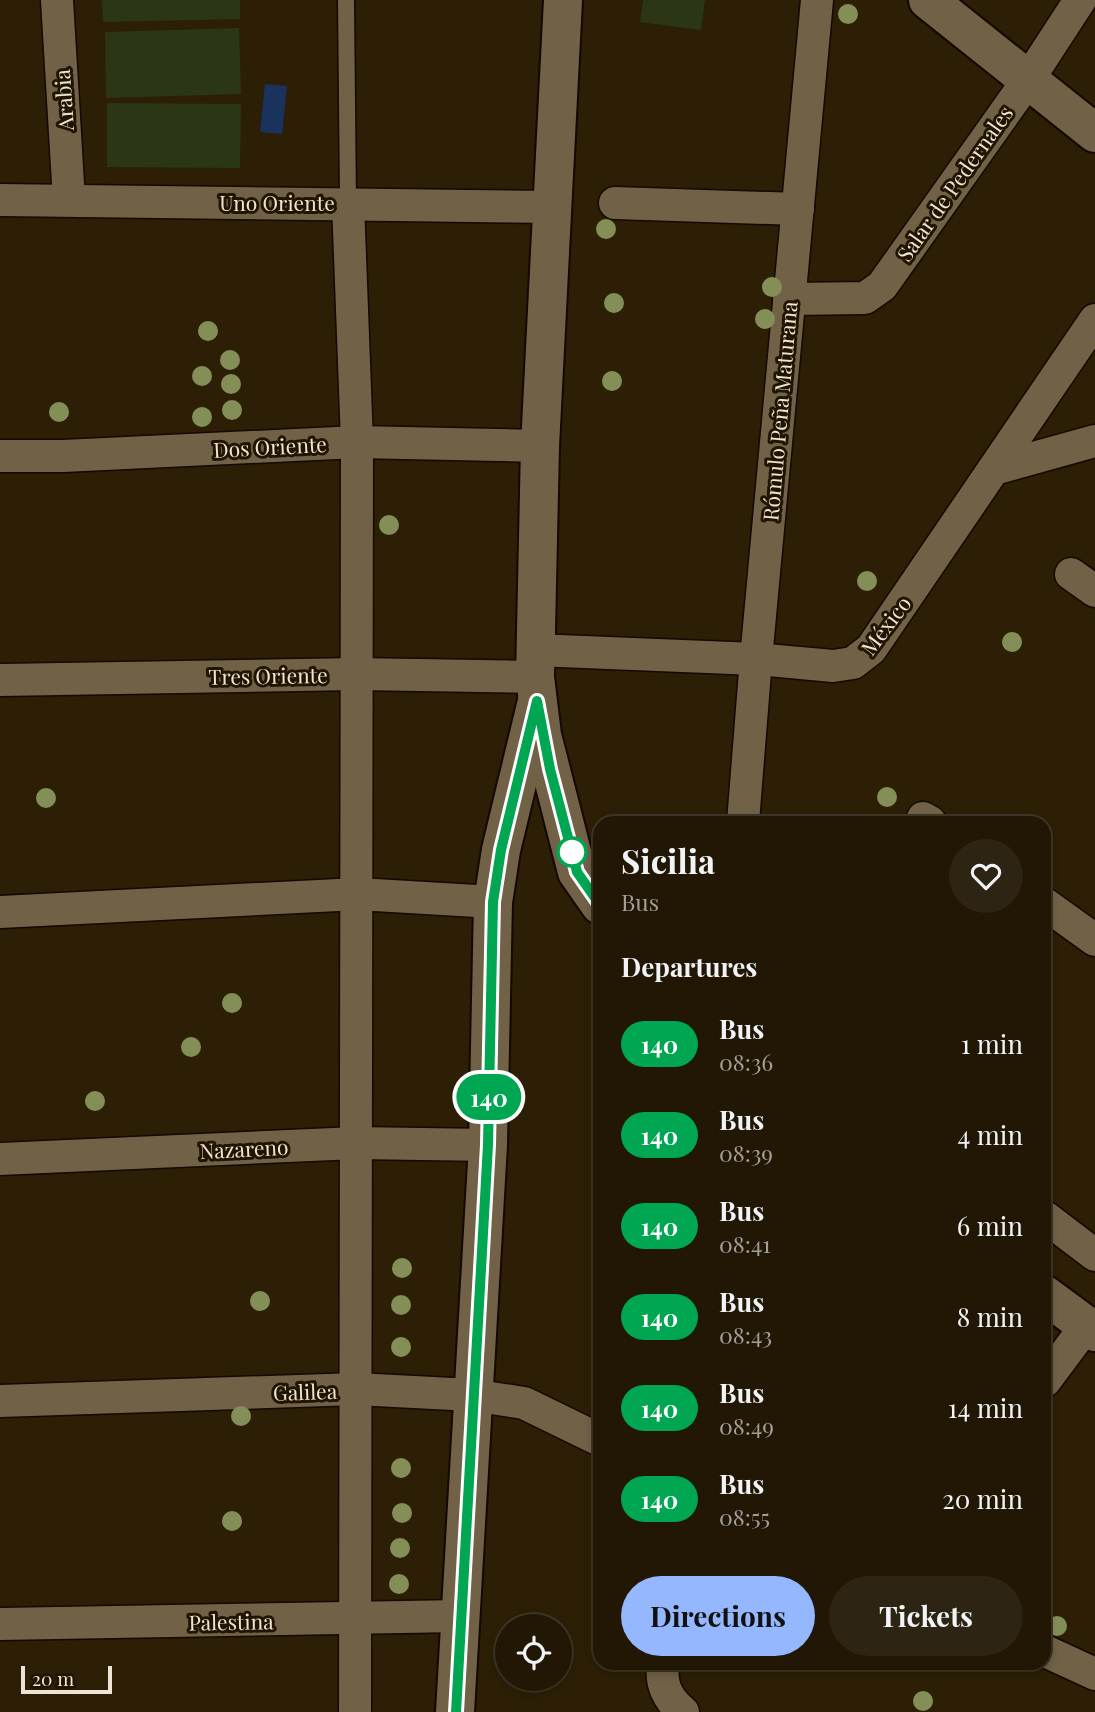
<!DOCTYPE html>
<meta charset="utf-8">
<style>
:root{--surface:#211704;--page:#2d2413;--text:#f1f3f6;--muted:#a29f9a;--line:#3e3626;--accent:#94b7fd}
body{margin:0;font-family:"Playfair Display",serif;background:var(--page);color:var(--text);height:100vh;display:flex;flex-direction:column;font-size:26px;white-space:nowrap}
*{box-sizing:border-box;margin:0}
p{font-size:23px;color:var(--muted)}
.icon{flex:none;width:38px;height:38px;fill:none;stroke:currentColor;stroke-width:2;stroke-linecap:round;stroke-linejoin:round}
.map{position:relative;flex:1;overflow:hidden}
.panel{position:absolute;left:593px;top:816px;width:458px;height:854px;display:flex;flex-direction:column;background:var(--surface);border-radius:21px;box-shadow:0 4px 10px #0003,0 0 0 2px var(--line)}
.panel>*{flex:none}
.badge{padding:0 14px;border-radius:23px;font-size:24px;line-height:46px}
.tools{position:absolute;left:495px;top:1614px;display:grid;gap:14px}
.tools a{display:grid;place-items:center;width:77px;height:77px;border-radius:50%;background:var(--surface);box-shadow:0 4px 10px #0003,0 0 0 2px var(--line);font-size:35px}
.scale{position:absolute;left:21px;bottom:18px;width:91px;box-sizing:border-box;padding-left:7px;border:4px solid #ede4d6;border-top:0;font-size:19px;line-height:24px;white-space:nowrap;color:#ede4d6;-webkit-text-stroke:5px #221500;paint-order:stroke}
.map>.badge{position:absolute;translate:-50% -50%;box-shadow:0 0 0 4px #fff}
h2{padding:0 28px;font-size:26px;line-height:63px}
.round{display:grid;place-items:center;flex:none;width:74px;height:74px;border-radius:37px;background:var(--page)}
.summary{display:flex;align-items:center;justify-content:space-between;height:119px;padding:0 28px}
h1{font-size:33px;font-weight:700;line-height:52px}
.primary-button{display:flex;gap:14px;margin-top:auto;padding:14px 28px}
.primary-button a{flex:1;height:80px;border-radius:42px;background:var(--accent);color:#111;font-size:28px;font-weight:700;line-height:80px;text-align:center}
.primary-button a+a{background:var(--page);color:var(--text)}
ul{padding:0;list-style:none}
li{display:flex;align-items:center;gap:21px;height:91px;padding:0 28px}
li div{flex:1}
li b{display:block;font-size:26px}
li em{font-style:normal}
li .badge{min-width:77px;font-weight:700;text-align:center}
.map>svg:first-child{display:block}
</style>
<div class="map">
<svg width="1095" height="1712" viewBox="0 0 1095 1712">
<rect width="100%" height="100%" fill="#2c1f05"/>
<g fill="#2b3616">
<polygon points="102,0 240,0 240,19 103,22"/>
<polygon points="643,0 705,0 701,30 640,22"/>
<polygon points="239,28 241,94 106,98 105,32"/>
<polygon points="107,103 241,104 240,168 107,167"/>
</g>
<polygon fill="#19335c" points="265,84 287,86 282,134 260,132"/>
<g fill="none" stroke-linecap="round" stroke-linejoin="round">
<defs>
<polyline id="service" points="346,0 348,203"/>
<g id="minor">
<polyline points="57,0 69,200"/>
<polyline points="0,200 554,207"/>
<polyline points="348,203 357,442 355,1712"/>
<polyline points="615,203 798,209"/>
<polyline points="789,299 865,298 882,286 1028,80 1080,0"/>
<polyline points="0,456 63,456 357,442 540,446"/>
<polyline points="994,469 1095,441"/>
<polyline points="1071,574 1095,591"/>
<polyline points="535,650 756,659 833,666 853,663 871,649 1095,320"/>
<polyline points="0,680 357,674 535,677"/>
<polyline points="923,818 930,822"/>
<polyline points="743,822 756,659 817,0"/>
<polyline points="1045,904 1095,940"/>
<polyline points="0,912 358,894 493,902"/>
<polyline points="0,1159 356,1143 488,1145"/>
<polyline points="1045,1217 1095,1255"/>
<polyline points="1045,1381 1086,1326"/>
<polyline points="0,1401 356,1389 472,1395 524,1403 600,1440"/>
<polyline points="0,1624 462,1616"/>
<polyline points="1045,1651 1095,1674"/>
<path d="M664 1662C659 1682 668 1700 683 1712"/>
</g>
<g id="secondary">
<polyline points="563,0 540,446 535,677 542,735 577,872 600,905"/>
<polyline points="928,0 1095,133"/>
<polyline points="1045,1295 1095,1332"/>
<polyline points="455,1712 488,1145 493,902 501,850 537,701"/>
</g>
</defs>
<use href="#service" stroke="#140800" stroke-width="19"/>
<use href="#minor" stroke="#140800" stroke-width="35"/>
<use href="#secondary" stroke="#140800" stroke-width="42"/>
<use href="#service" stroke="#706147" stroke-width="16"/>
<use href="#minor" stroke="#706147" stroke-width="32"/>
<use href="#secondary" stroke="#706147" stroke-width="38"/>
</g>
<g fill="#848f58">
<circle cx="848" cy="14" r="10"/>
<circle cx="606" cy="229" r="10"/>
<circle cx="772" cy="287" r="10"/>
<circle cx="614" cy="303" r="10"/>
<circle cx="765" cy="319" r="10"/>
<circle cx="208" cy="331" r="10"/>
<circle cx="230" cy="360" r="10"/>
<circle cx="202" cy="376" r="10"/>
<circle cx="612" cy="381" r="10"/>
<circle cx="231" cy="384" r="10"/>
<circle cx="232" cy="410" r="10"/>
<circle cx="59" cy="412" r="10"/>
<circle cx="202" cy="417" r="10"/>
<circle cx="389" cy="525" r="10"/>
<circle cx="867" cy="581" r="10"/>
<circle cx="1012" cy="642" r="10"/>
<circle cx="887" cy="797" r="10"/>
<circle cx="46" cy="798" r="10"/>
<circle cx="232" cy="1003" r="10"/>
<circle cx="191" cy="1047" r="10"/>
<circle cx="95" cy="1101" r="10"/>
<circle cx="402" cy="1268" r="10"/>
<circle cx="260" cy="1301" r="10"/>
<circle cx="401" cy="1305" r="10"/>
<circle cx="401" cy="1347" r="10"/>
<circle cx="241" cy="1416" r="10"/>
<circle cx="401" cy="1468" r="10"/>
<circle cx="402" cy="1513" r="10"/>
<circle cx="232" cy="1521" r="10"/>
<circle cx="400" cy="1548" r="10"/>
<circle cx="399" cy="1584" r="10"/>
<circle cx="1057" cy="1626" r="10"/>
<circle cx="923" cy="1701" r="10"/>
</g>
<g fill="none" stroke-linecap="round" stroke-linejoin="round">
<defs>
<polyline id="line" points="456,1712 488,1145 493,902 501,850 537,701 550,769 577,872 600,905"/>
</defs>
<use href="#line" stroke="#fff" stroke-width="16"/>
<use href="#line" stroke="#00a651" stroke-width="10"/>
</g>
<circle fill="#fff" stroke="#00a651" stroke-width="3.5" cx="572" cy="852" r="14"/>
<g text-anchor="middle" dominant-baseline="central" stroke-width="6" stroke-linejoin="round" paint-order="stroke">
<g font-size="21" fill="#ede4d6" stroke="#221500">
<text transform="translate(63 100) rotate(-94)">Arabia</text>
<text transform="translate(954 183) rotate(-55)">Salar de Pedernales</text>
<text x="277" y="202">Uno Oriente</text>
<text transform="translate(779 411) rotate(-85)">Rómulo Peña Maturana</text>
<text transform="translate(270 446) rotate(-3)">Dos Oriente</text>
<text transform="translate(885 625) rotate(-53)">México</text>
<text transform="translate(268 675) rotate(-1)">Tres Oriente</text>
<text transform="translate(244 1148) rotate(-3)">Nazareno</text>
<text transform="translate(305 1391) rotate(-2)">Galilea</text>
<text transform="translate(231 1621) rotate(-1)">Palestina</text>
</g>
</g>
</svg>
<div class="tools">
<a><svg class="icon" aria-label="locate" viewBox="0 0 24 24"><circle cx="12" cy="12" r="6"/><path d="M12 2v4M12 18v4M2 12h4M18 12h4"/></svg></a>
</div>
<div class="scale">20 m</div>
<b class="badge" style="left:489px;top:1097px;background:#00a651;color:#fff">140</b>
<section class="panel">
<div class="summary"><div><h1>Sicilia</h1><p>Bus</p></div><a class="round"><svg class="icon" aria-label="heart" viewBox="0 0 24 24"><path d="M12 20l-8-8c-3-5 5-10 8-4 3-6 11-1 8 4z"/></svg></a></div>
<h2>Departures</h2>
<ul>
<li><span class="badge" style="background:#00a651;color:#fff">140</span><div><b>Bus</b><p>08:36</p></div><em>1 min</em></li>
<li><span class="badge" style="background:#00a651;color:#fff">140</span><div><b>Bus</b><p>08:39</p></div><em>4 min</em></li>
<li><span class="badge" style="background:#00a651;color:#fff">140</span><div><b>Bus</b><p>08:41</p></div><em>6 min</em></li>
<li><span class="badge" style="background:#00a651;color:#fff">140</span><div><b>Bus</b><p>08:43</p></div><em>8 min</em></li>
<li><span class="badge" style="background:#00a651;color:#fff">140</span><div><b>Bus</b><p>08:49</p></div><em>14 min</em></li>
<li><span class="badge" style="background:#00a651;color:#fff">140</span><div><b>Bus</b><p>08:55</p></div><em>20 min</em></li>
</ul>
<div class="primary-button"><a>Directions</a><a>Tickets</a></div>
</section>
</div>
